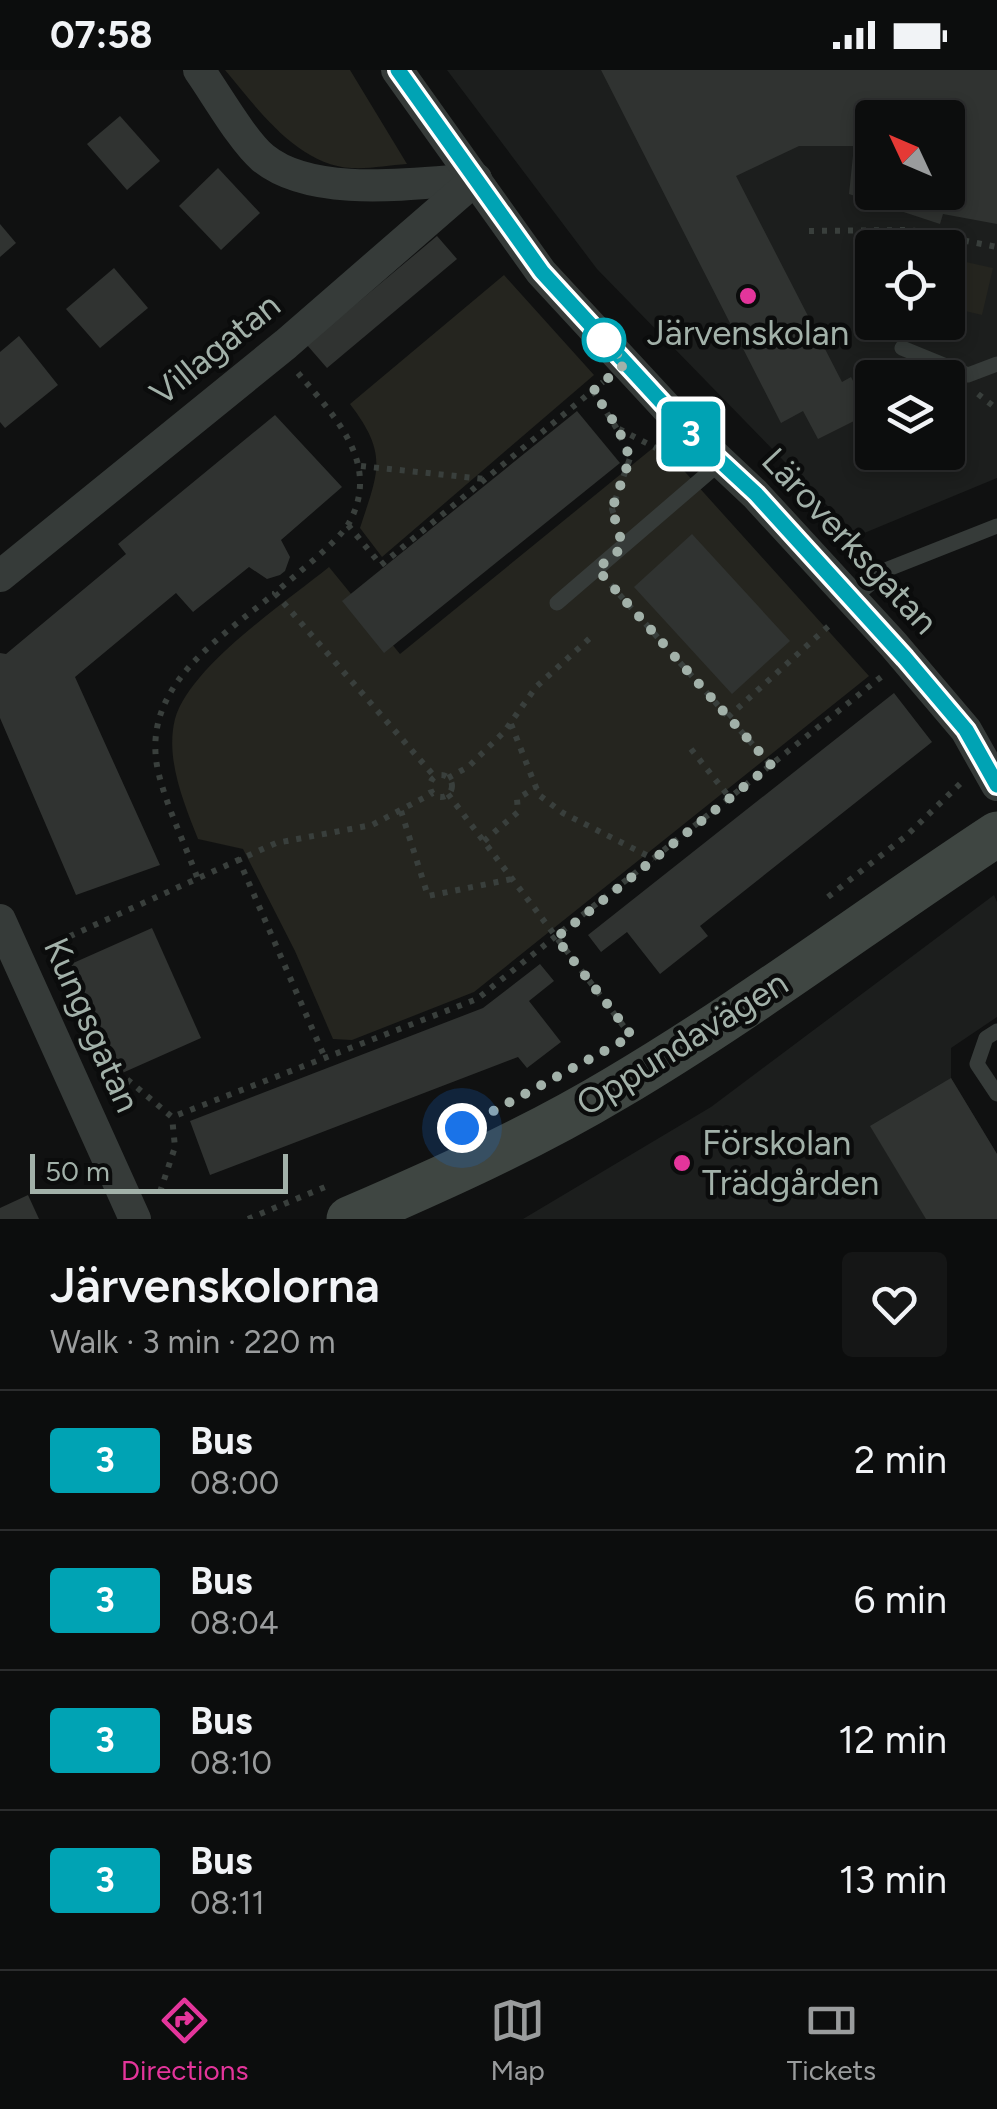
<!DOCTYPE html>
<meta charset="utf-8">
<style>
:root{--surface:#0c0d0d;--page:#151616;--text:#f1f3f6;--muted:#9a9c9d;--line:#2c2d2e;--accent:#e4359b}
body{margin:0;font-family:Figtree,sans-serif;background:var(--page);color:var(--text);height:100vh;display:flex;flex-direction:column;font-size:38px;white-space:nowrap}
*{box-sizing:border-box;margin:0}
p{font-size:32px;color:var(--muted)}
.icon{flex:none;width:55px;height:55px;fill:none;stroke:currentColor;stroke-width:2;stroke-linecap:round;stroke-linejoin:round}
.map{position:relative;height:1149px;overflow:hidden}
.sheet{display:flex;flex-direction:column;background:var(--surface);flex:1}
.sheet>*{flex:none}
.badge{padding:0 20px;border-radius:8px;font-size:35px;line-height:65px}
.needle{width:65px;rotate:314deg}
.fabs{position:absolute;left:855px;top:30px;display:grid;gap:20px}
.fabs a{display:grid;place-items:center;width:110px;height:110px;border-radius:10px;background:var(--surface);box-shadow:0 5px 15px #0003,0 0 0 2px var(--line);font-size:50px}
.scale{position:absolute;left:30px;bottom:25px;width:258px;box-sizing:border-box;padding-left:10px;border:5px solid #a2b1a9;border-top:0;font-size:28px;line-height:35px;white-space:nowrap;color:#a2b1a9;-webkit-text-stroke:8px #0b0c0c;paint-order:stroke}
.you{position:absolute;width:50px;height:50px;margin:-25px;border:8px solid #fff;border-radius:50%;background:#1a73e8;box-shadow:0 0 0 15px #1a73e833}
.map>.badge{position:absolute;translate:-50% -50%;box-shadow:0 0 0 5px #fff}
.round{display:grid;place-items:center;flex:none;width:105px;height:105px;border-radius:10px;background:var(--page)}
.head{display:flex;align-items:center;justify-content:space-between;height:170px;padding:0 50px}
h1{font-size:48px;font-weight:600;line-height:75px}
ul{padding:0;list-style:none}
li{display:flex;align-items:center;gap:30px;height:140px;padding:0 50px;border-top:2px solid var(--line)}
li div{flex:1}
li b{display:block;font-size:38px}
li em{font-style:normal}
li .badge{min-width:110px;font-weight:700;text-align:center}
.status{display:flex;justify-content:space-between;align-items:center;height:70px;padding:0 50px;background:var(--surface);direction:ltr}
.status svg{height:28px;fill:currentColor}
.tabs{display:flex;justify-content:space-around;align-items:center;height:140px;border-top:2px solid var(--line);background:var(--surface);font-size:28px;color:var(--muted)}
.tabs a{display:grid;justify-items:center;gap:5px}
.tabs .current{color:var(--accent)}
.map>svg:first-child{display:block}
</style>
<div class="status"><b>07:58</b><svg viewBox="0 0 49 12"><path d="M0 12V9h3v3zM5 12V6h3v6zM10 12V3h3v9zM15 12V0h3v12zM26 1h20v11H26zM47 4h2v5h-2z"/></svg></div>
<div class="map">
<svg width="997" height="1149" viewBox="0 0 997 1149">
<rect width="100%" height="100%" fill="#101111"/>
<g fill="#1c1e1d" fill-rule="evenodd">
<path d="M447 0H997V408L857 466 597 199ZM872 48H948V122H872ZM872 178H948V252H872ZM872 308H948V382H872Z"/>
<polygon points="994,825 997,832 997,947 951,978 951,1008 997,1084 997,1149 523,1149 711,1037"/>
</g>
<g fill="#25251f">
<path d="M225 0H350L407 94C389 95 370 99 352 98 297 95 257 38 225 0Z"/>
<polygon points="948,188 993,198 982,245 948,237"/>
<path d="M504 205 594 305 382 487 360 458C378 402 389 385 350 334Z"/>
<path d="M659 373 869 606 474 922 352 970 333 969 295 881 243 779 198 769C184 733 165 689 175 649 190 596 286 532 329 497L400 584Z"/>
</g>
<g fill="#303331" fill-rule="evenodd">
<path d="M601 0H997V154L943 144 940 154 849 124 854 76H799L736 106 842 312 851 307 870 343 818 369 803 341 781 353ZM872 48H948V122H872Z"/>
<polygon points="120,46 160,91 127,120 87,74"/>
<polygon points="218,98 260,143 221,180 179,136"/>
<polygon points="0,154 16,173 0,187"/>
<polygon points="437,166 457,189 327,298 307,275"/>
<polygon points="114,198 148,238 100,278 66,239"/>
<polygon points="19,266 58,315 5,358 0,352 0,282"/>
<polygon points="577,341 620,393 384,583 342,531"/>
<polygon points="275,345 342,417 281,470 290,487 285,501 280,505 267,509 249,497 193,542 176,523 75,607 160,795 76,825 0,648 0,583 6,584 126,484 118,474"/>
<polygon points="692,464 790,571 732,624 634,517"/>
<polygon points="894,623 932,672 700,856 708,866 660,904 627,862 601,882 588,865"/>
<polygon points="152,858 201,968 120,1004 71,894"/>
<polygon points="540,894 554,911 529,931 561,972 527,998 518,987 210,1105 190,1051 483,938"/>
<polygon points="951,1008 997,1084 997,1149 926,1149 870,1056"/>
<polygon points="28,1125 39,1149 0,1149 0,1138"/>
</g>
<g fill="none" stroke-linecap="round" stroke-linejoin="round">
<g stroke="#393f3c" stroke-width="6" stroke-dasharray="5 8" stroke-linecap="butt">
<polyline points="809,161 911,160 997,177"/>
<path d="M298 303C334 346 382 393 349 453 338 472 294 506 275 523L435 707"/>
<polyline points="593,321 617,359 630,388 612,439 616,451"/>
<polyline points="978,324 997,339"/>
<polyline points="619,359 656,378"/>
<polyline points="361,396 484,409"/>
<polyline points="348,455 381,495 603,312"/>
<polyline points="611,515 771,695"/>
<polyline points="728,647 832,553"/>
<polyline points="511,654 539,725 563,743 654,789"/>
<polyline points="691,679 730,728"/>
<circle cx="441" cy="716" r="11"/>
<polyline points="448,708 468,697 504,662 536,617 590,568"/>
<polyline points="448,724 631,966"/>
<polyline points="401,741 428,826 512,809"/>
<polyline points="484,771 518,742 517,729 536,717"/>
<polyline points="238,788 325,988"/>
<path d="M197 807C185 774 168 740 159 705 137 618 218 570 275 523"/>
<polyline points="828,827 906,766 962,712"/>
<polyline points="46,877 276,773 372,755 433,723"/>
<polyline points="103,1007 122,1005 172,1047 477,929 881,607"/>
<polyline points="160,1122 175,1077 172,1047"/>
<polyline points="248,1149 325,1117"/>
</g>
<g stroke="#363b39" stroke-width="15">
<polyline points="902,278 968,305 997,294"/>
<polyline points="852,529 888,499 997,456"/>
<polyline points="557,533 721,392"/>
<polyline points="997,961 986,968 977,994 997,1024"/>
</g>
<g stroke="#363b39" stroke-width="32">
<path d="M199 0C216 24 242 70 263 88 313 129 416 113 476 109"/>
<polyline points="397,0 541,202 689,362 755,424 893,574 966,660 997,715"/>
<polyline points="0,506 286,274 476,109"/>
<polyline points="0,850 135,1149"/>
</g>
<path stroke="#3f4642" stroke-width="45" d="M349 1149C439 1110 531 1069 616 1018 748 940 869 848 997 764"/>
</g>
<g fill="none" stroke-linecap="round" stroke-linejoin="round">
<defs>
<polyline id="line" points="398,0 542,202 689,362 756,424 905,588 966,660 997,715"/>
</defs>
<use href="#line" stroke="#fff" stroke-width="22"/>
<use href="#line" stroke="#00a3b4" stroke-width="15"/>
<polyline stroke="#a2b1a9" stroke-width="10" stroke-dasharray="0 18" points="462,1058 632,966 556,868 771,695 597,499 623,477 612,439 630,388 618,358 593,321 626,293 604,270"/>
</g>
<g fill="#e4359b" stroke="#0b0c0c" stroke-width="4">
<circle cx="748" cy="226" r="10"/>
<circle cx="682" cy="1093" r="10"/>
</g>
<circle fill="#fff" stroke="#00a3b4" stroke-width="5" cx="604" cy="270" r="20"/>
<g text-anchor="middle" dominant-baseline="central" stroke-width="9" stroke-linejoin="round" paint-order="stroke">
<g font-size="35" fill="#a2b1a9" stroke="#0b0c0c">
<text x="748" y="263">Järvenskolan</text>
<text x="702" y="1073" text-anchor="start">Förskolan<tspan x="702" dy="40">Trädgården</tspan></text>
</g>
<g font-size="35" fill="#a2b1a9" stroke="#0b0c0c">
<text transform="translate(215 279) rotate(-39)">Villagatan</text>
<text transform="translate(850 471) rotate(47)">Läroverksgatan</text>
<text transform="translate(92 955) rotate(66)">Kungsgatan</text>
<text transform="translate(682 973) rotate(-32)">Oppundavägen</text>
</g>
</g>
</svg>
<div class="fabs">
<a><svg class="needle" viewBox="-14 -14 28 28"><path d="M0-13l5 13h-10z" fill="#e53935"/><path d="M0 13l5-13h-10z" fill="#9a9c9d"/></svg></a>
<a><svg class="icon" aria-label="locate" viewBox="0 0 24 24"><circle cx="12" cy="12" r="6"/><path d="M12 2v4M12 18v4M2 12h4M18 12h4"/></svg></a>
<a><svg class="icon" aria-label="layers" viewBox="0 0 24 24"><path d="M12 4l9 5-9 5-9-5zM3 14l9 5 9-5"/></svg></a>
</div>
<div class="scale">50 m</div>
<div class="you" style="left:462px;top:1058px"></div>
<b class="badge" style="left:691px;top:364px;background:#00a3b4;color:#fff">3</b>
</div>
<section class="sheet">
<div class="head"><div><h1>Järvenskolorna</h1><p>Walk · 3 min · 220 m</p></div><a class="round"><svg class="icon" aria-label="heart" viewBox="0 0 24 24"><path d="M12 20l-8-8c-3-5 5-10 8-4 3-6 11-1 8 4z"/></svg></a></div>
<ul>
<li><span class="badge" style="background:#00a3b4;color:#fff">3</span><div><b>Bus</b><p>08:00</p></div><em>2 min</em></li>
<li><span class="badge" style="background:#00a3b4;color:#fff">3</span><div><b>Bus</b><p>08:04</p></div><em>6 min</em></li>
<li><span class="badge" style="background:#00a3b4;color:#fff">3</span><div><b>Bus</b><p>08:10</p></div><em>12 min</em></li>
<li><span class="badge" style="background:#00a3b4;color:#fff">3</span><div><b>Bus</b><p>08:11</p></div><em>13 min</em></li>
</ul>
</section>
<nav class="tabs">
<a class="current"><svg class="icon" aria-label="directions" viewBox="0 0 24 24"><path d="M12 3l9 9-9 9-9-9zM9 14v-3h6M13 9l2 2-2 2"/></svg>Directions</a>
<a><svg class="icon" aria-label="map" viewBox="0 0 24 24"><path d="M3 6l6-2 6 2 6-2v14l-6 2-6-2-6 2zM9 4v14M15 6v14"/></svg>Map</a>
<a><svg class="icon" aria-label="tickets" viewBox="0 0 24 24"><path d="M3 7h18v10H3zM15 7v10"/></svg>Tickets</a>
</nav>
